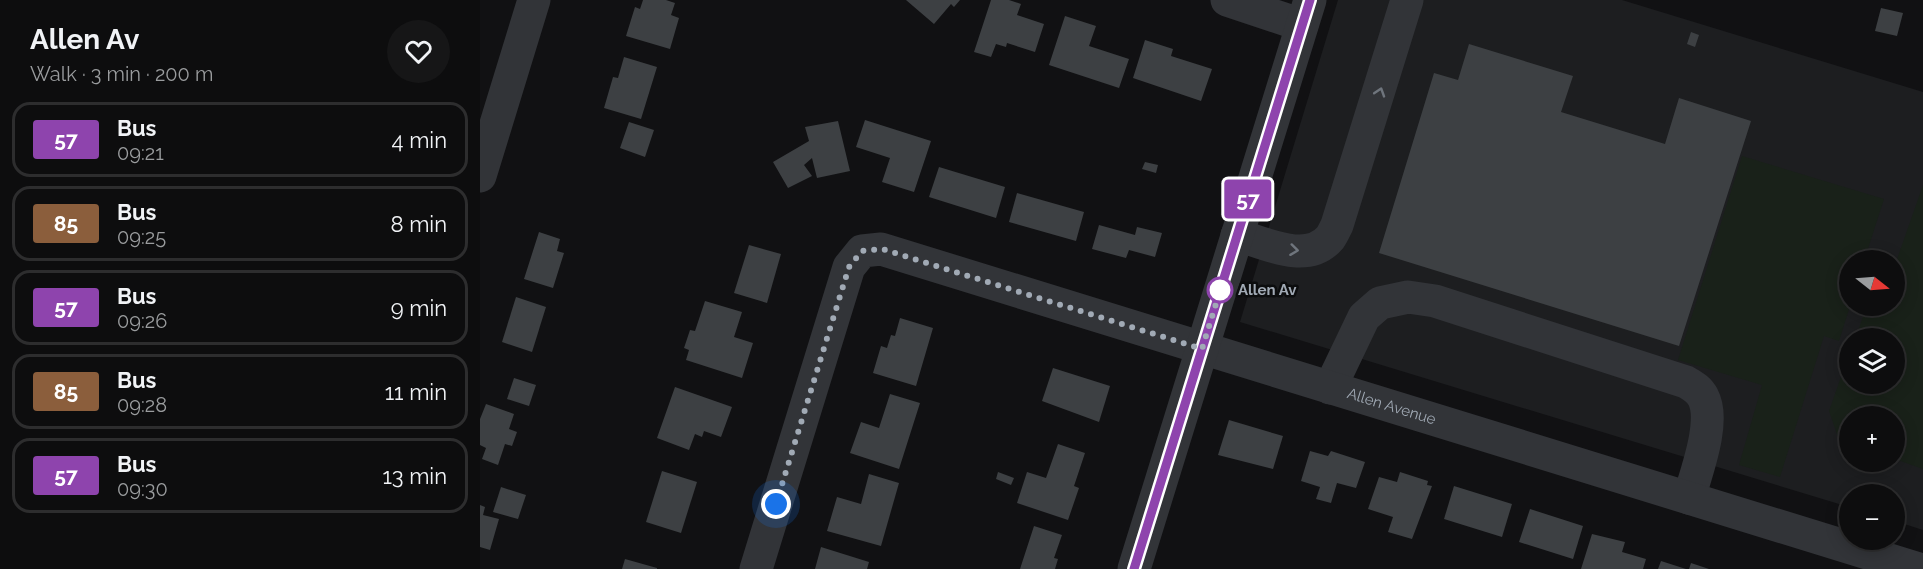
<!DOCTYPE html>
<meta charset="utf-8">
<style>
:root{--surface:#0d0d0e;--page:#161617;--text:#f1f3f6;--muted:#9a9c9e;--line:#2d2d2e}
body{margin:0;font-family:Raleway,sans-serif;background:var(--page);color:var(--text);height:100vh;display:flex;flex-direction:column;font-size:22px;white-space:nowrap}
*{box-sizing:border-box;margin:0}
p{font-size:20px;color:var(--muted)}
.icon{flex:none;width:33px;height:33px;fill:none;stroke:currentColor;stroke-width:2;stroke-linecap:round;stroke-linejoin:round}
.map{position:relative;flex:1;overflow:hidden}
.side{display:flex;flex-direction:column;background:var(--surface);width:480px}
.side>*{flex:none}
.badge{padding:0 12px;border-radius:4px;font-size:21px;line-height:39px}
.needle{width:39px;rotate:107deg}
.tools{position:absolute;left:1359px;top:250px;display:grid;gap:12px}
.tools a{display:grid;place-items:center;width:66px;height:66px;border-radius:50%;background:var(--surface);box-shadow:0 3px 15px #0003,0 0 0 2px var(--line);font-size:30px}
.you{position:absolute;width:30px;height:30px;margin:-15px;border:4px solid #fff;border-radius:50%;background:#1a73e8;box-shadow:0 0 0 9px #1a73e833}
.map>.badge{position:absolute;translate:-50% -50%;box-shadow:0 0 0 3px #fff}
.round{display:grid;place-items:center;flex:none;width:63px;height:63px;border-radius:32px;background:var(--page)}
.headline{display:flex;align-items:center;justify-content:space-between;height:102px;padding:0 30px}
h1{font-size:28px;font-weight:700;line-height:45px}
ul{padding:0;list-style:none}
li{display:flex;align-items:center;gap:18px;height:75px;margin:0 12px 9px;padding:0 18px;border:3px solid var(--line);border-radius:18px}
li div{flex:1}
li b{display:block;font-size:22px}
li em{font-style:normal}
li .badge{min-width:66px;font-weight:700;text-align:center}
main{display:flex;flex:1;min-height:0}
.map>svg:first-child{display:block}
</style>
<main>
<section class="side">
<div class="headline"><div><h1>Allen Av</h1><p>Walk · 3 min · 200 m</p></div><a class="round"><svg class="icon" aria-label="heart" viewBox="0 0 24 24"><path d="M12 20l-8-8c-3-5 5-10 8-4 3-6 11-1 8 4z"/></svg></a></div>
<ul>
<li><span class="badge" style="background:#8e44ad;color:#fff">57</span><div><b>Bus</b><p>09:21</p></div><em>4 min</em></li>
<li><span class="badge" style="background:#8b5e3c;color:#fff">85</span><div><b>Bus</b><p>09:25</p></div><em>8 min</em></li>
<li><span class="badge" style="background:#8e44ad;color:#fff">57</span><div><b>Bus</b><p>09:26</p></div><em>9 min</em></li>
<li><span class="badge" style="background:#8b5e3c;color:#fff">85</span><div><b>Bus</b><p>09:28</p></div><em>11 min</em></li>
<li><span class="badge" style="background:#8e44ad;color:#fff">57</span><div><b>Bus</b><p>09:30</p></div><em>13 min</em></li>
</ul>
</section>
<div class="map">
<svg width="1443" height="569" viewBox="0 0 1443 569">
<rect width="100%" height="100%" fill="#111113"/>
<path fill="#1d1e20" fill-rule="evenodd" d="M858 0H1142L1443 92V530L1415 521 1414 495H1370L1369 507 760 322ZM1370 261H1414V306H1370ZM1370 339H1414V384H1370ZM1370 417H1414V462H1370Z"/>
<g fill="#192119">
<polygon points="1262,156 1404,199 1384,261 1370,261 1370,306 1359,341 1344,336 1300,477 1259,465 1282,385 1198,360"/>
<polygon points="1443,185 1443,469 1415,459 1414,417 1370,417 1369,442 1358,437 1349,411 1369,354 1370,384 1414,384 1414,339 1375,339 1387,306 1414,306 1415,265"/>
</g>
<g fill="#3d4043">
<polygon points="163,0 186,0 195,3 191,15 199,18 190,49 146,36 155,7 160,9"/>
<polygon points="426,0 480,0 474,7 471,4 454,24"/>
<polygon points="511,0 529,0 541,4 537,15 564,24 555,52 527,43 526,47 516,44 511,57 494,52"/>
<polygon points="1401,8 1423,13 1417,36 1395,31"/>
<polygon points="585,16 616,26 609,46 649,59 639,88 569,65"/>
<polygon points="1211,32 1219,35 1215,47 1207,44"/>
<polygon points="665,40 693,49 691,56 732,69 721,101 653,78"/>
<polygon points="989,44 1093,76 1081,112 1185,144 1199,98 1271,121 1199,346 899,253 954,73 978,80"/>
<polygon points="144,57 177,67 161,119 124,108 133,77 138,78"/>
<polygon points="385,120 451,141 434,192 402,182 410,158 376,147"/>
<polygon points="358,121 370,171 337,178 332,158 324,165 332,176 308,188 293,162 329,141 325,127"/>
<polygon points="149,122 174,130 165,157 140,148"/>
<polygon points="665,162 678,165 676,173 662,169"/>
<polygon points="459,167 525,187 516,218 449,197"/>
<polygon points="537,193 604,212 596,241 529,222"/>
<polygon points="619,225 655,235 657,227 682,233 675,257 649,250 646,258 612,249"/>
<polygon points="59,232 80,239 77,251 84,253 73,288 44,279"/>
<polygon points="269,245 301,254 287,303 254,293"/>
<polygon points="36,297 66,307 52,352 22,342"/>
<polygon points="225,301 262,312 254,337 273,343 262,378 206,360 209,350 204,348 210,330 215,331"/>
<polygon points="420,318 453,328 436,386 393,373 401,346 407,348 411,335 415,336"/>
<polygon points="573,368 630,386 619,422 562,401"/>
<polygon points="34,378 56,385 49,406 27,399"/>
<polygon points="195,387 252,407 241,437 224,431 222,437 215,434 209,450 177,438"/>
<polygon points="410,394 440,403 419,469 370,453 381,422 399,428"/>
<polygon points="6,404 34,414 29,429 37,432 32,446 25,444 18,465 2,459 6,448 0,445 0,419"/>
<polygon points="749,420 803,436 793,469 738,455"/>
<polygon points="578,444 605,453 594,486 599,488 588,520 537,503 547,472 566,478"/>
<polygon points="830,451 848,456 851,451 885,462 876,488 857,483 851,503 836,499 840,487 821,481"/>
<polygon points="182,471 217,482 201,533 166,522"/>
<polygon points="518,472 534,478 531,485 516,479"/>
<polygon points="920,472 948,481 947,485 952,486 932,539 908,532 913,517 888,509 899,477 917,482"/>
<polygon points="389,474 419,483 401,546 347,531 357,497 381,504"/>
<polygon points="974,486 1032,504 1022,537 964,519"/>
<polygon points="21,487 46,495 38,519 13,512"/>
<polygon points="0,505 5,507 3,515 19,519 10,550 0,547"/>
<polygon points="1050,509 1103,526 1093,559 1039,542"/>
<polygon points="554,526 582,535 574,558 578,559 575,569 540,569"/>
<polygon points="1112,534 1145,542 1142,552 1166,559 1163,569 1101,569"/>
<polygon points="341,547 389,562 387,569 335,569"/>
<polygon points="145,559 177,568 177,569 142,569"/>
<polygon points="1181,561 1206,569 1178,569"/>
<polygon points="1211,563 1229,569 1209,569"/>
</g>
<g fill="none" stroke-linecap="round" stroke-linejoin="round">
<g stroke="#323438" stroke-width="33">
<polyline points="747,0 822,25"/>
<polyline points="0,176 54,0"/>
<path d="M757 235C785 243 827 265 850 238 853 234 855 229 857 225L927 0"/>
<path d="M850 388 884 317 900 303 928 297 955 301 1206 382C1213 386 1219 389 1223 397 1236 421 1216 473 1209 498"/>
<path id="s1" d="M276 569 369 267 382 251 401 249 1439 569"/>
<polyline points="654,569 830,0"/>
</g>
</g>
<defs><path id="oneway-chevron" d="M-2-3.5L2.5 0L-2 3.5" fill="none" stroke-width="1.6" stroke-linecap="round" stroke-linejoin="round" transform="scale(1.5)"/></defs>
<g stroke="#6f757d">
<use href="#oneway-chevron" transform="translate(900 92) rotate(-72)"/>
<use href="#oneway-chevron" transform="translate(814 250) rotate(7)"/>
</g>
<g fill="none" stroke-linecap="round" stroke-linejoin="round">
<defs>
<polyline id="line" points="654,569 830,0"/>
</defs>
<use href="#line" stroke="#fff" stroke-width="14"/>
<use href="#line" stroke="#8e44ad" stroke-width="9"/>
<polyline stroke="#a1aab5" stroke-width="6" stroke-dasharray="0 10.8" points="296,504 369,267 382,251 402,249 722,349 743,281 740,290"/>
</g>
<circle fill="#fff" stroke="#8e44ad" stroke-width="3" cx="740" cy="290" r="12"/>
<g text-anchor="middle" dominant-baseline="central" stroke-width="5" stroke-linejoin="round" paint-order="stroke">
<g font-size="15" font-weight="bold" fill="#a1aab5" stroke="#0c0d0e" text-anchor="start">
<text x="758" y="290">Allen Av</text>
</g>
<g font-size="15" fill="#a1aab5" stroke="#0c0d0e">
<text stroke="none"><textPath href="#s1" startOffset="890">Allen Avenue</textPath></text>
</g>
</g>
</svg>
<div class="tools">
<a><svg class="needle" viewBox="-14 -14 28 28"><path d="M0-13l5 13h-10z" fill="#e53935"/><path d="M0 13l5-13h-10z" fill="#9a9c9e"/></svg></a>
<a><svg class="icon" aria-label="layers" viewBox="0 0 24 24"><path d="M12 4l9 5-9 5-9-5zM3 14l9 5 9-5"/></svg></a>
<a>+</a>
<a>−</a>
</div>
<div class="you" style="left:296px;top:504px"></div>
<b class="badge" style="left:768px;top:199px;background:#8e44ad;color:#fff">57</b>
</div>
</main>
